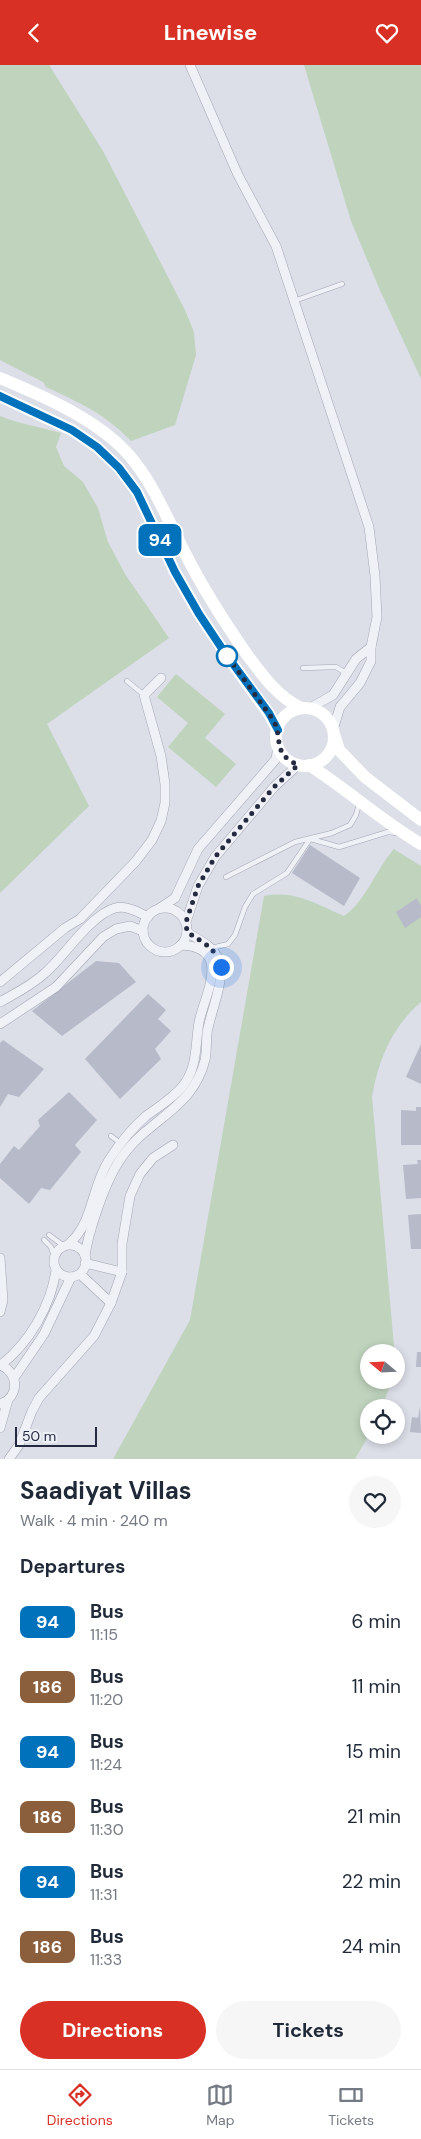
<!DOCTYPE html>
<meta charset="utf-8">
<style>
:root{--surface:#fff;--page:#f6f6f7;--text:#1f2937;--muted:#747a83;--line:#e0e1e3;--accent:#d93025}
body{margin:0;font-family:"DM Sans",sans-serif;background:var(--page);color:var(--text);height:100vh;display:flex;flex-direction:column;font-size:19px;white-space:nowrap}
*{box-sizing:border-box;margin:0}
p{font-size:16px;color:var(--muted)}
.icon{flex:none;width:28px;height:28px;fill:none;stroke:currentColor;stroke-width:2;stroke-linecap:round;stroke-linejoin:round}
.map{position:relative;height:1394px;overflow:hidden}
.sheet{display:flex;flex-direction:column;background:var(--surface);flex:1}
.sheet>*{flex:none}
.badge{padding:0 10px;border-radius:8px;font-size:18px;line-height:32px}
.needle{width:32px;rotate:289deg}
.fabs{position:absolute;left:360px;top:1279px;display:grid;gap:10px}
.fabs a{display:grid;place-items:center;width:45px;height:45px;border-radius:50%;background:var(--surface);box-shadow:0 2px 8px #0003;font-size:25px}
.scale{position:absolute;left:15px;bottom:12px;width:82px;box-sizing:border-box;padding-left:5px;border:2px solid #242a40;border-top:0;font-size:14px;line-height:18px;white-space:nowrap;color:#242a40;-webkit-text-stroke:4px #eceff6;paint-order:stroke}
.you{position:absolute;width:25px;height:25px;margin:-12px;border:4px solid #fff;border-radius:50%;background:#1a73e8;box-shadow:0 0 0 8px #1a73e833}
.map>.badge{position:absolute;translate:-50% -50%;box-shadow:0 0 0 2px #fff}
h2{padding:0 20px;font-size:19px;line-height:45px}
.round{display:grid;place-items:center;flex:none;width:52px;height:52px;border-radius:26px;background:var(--page)}
.head{display:flex;align-items:center;justify-content:space-between;height:85px;padding:0 20px}
h1{font-size:24px;font-weight:700;line-height:38px}
.action{display:flex;gap:10px;margin-top:auto;padding:10px 20px}
.action a{flex:1;height:58px;border-radius:30px;background:var(--accent);color:#fff;font-size:20px;font-weight:700;line-height:58px;text-align:center}
.action a+a{background:var(--page);color:var(--text)}
ul{padding:0;list-style:none}
li{display:flex;align-items:center;gap:15px;height:65px;padding:0 20px}
li div{flex:1}
li b{display:block;font-size:19px}
li em{font-style:normal}
li .badge{min-width:55px;font-weight:700;text-align:center}
header{display:flex;justify-content:space-between;align-items:center;height:65px;padding:0 20px;background:var(--accent);color:#fff;font-size:22px;font-weight:700}
.menu{display:flex;justify-content:space-around;align-items:center;height:70px;border-top:1px solid var(--line);background:var(--surface);font-size:14px;color:var(--muted)}
.menu a{display:grid;justify-items:center;gap:2px}
.menu .active{color:var(--accent)}
.map>svg:first-child{display:block}
</style>
<header><svg class="icon" aria-label="back" viewBox="0 0 24 24"><path d="M15 5l-7 7 7 7"/></svg>Linewise<svg class="icon" aria-label="heart" viewBox="0 0 24 24"><path d="M12 20l-8-8c-3-5 5-10 8-4 3-6 11-1 8 4z"/></svg></header>
<div class="map">
<svg width="421" height="1394" viewBox="0 0 421 1394">
<rect width="100%" height="100%" fill="#dcdfe8"/>
<g fill="#bfd3bd">
<path d="M0 0H49L103 86 185 245 194 267 196 290 175 360 131 376C104 348 80 338 46 322L43 317 0 295Z"/>
<polygon points="304,0 421,0 421,314 379,223 351,156"/>
<path d="M0 351C20 359 40 362 61 368L56 382 64 401 83 417 98 443 108 477 125 509 169 573 47 659 89 741 0 828Z"/>
<polygon points="176,609 225,649 205,673 236,699 216,722 168,682 188,658 157,632"/>
<path d="M394 784 421 801V937C392 962 378 995 372 1032L394 1281V1287L369 1288V1315H392L382 1342H369V1370L355 1394H113L190 1255 264 831C295 825 316 839 344 851 366 836 376 804 394 784Z"/>
</g>
<g fill="#b6bac9">
<polygon points="310,780 360,813 344,841 292,808"/>
<polygon points="417,833 421,841 421,852 405,863 396,847"/>
<polygon points="96,896 119,898 136,917 62,971 32,946"/>
<polygon points="148,929 166,945 158,954 171,966 155,984 161,994 120,1034 85,994"/>
<polygon points="3,975 44,1004 19,1032 8,1029 0,1042 0,978"/>
<polygon points="421,979 421,1019 406,1012"/>
<polygon points="69,1027 97,1055 75,1080 81,1087 50,1125 41,1123 29,1139 0,1113 0,1099 14,1081 19,1085 40,1061 38,1055"/>
<polygon points="416,1042 421,1042 421,1080 401,1080 401,1045 416,1046"/>
<polygon points="417,1095 421,1095 421,1133 406,1134 403,1100 418,1099"/>
<polygon points="421,1149 421,1184 411,1184 408,1150"/>
<polygon points="417,1287 421,1287 421,1302 416,1302"/>
<polygon points="420,1341 421,1368 410,1367 412,1352 418,1353"/>
</g>
<g fill="none" stroke-linecap="round" stroke-linejoin="round">
<defs>
<g id="lane">
<polyline points="294,236 342,219"/>
<polyline points="303,603 336,602 346,608"/>
<polyline points="127,616 144,630"/>
<polyline points="311,774 339,782 388,767 397,768"/>
<polyline points="226,812 295,777 332,768 350,760 356,750 359,739"/>
<polyline points="212,883 228,879 235,870 245,842 253,829 287,808 310,774"/>
<polyline points="111,1071 120,1078"/>
<polyline points="49,1170 64,1181"/>
<polyline points="44,1175 51,1182 54,1191"/>
</g>
<g id="street">
<polyline points="190,0 238,110 276,181 369,462 375,511 377,552 371,582 371,596 360,618 340,642 333,665"/>
<polyline points="310,643 333,630 356,594 371,582"/>
<polyline points="160,843 175,833 198,784 276,694 278,681"/>
<circle cx="165" cy="865" r="22"/>
<polyline points="186,857 198,821 215,792 274,722 298,700"/>
<polyline points="0,917 65,863 80,854 136,796 152,775 161,756 165,738 165,719 161,691 144,630 161,613"/>
<path d="M0 937C16 928 31 921 45 908 65 891 89 851 115 843 126 840 138 847 148 852"/>
<polyline points="0,959 56,922 103,872 116,864 130,861 143,866"/>
<path d="M69 1179C94 1157 91 1122 109 1095 120 1078 131 1064 146 1051 158 1042 172 1034 182 1022 198 1003 195 980 199 957 205 929 233 882 181 880"/>
<circle cx="70" cy="1196" r="16"/>
<path d="M85 1191C88 1167 105 1118 118 1098 137 1066 166 1055 188 1029 196 1019 202 1007 205 995 207 986 206 977 207 968 210 948 227 912 218 894 213 880 198 875 187 867"/>
<polyline points="0,1193 3,1235 0,1247"/>
<polyline points="85,1198 122,1207"/>
<polyline points="80,1209 111,1238"/>
<path d="M0 1300C19 1307 20 1332 0 1339"/>
<path d="M1 1300C29 1278 51 1241 56 1205"/>
<polyline points="14,1313 44,1269 71,1212"/>
<polyline points="0,1363 8,1335"/>
<polyline points="9,1394 19,1380 32,1346 39,1333 94,1271 111,1238 122,1207 122,1179 130,1131 140,1109 153,1093 173,1080"/>
</g>
</defs>
<use href="#lane" stroke="#a1a5b2" stroke-width="5.5"/>
<use href="#street" stroke="#a1a5b2" stroke-width="10"/>
<use href="#lane" stroke="#f0f1f6" stroke-width="4.5"/>
<use href="#street" stroke="#f0f1f6" stroke-width="9"/>
<g stroke="#fff" stroke-width="12">
<path d="M0 313C43 331 97 354 129 390 154 419 167 454 185 488 203 524 225 558 248 591 263 611 278 632 301 643"/>
<polyline points="0,331 72,365 97,382 119,403 137,427 175,507 199,549 225,588 269,649 278,665"/>
<circle cx="305" cy="672" r="29"/>
<polyline points="335,672 339,685 365,712 421,755"/>
<path d="M309 700C348 725 382 756 421 779"/>
</g>
</g>
<g fill="none" stroke-linecap="round" stroke-linejoin="round">
<defs>
<polyline id="line" points="0,331 72,365 97,382 119,403 137,427 175,507 199,549 225,588 269,648 278,665"/>
</defs>
<use href="#line" stroke="#fff" stroke-width="11"/>
<use href="#line" stroke="#0072bc" stroke-width="8"/>
<path stroke="#242a40" stroke-width="5" stroke-dasharray="0 9" d="M221 902C216 882 203 878 187 867L186 857 198 821 215 792 274 722 298 700C272 688 283 676 274 656L225 588 227 591"/>
</g>
<circle fill="#fff" stroke="#0072bc" stroke-width="2.5" cx="227" cy="591" r="10"/>
</svg>
<div class="fabs">
<a><svg class="needle" viewBox="-14 -14 28 28"><path d="M0-13l5 13h-10z" fill="#e53935"/><path d="M0 13l5-13h-10z" fill="#747a83"/></svg></a>
<a><svg class="icon" aria-label="locate" viewBox="0 0 24 24"><circle cx="12" cy="12" r="6"/><path d="M12 2v4M12 18v4M2 12h4M18 12h4"/></svg></a>
</div>
<div class="scale">50 m</div>
<div class="you" style="left:221px;top:902px"></div>
<b class="badge" style="left:160px;top:475px;background:#0072bc;color:#fff">94</b>
</div>
<section class="sheet">
<div class="head"><div><h1>Saadiyat Villas</h1><p>Walk · 4 min · 240 m</p></div><a class="round"><svg class="icon" aria-label="heart" viewBox="0 0 24 24"><path d="M12 20l-8-8c-3-5 5-10 8-4 3-6 11-1 8 4z"/></svg></a></div>
<h2>Departures</h2>
<ul>
<li><span class="badge" style="background:#0072bc;color:#fff">94</span><div><b>Bus</b><p>11:15</p></div><em>6 min</em></li>
<li><span class="badge" style="background:#8b5e3c;color:#fff">186</span><div><b>Bus</b><p>11:20</p></div><em>11 min</em></li>
<li><span class="badge" style="background:#0072bc;color:#fff">94</span><div><b>Bus</b><p>11:24</p></div><em>15 min</em></li>
<li><span class="badge" style="background:#8b5e3c;color:#fff">186</span><div><b>Bus</b><p>11:30</p></div><em>21 min</em></li>
<li><span class="badge" style="background:#0072bc;color:#fff">94</span><div><b>Bus</b><p>11:31</p></div><em>22 min</em></li>
<li><span class="badge" style="background:#8b5e3c;color:#fff">186</span><div><b>Bus</b><p>11:33</p></div><em>24 min</em></li>
</ul>
<div class="action"><a>Directions</a><a>Tickets</a></div>
</section>
<nav class="menu">
<a class="active"><svg class="icon" aria-label="directions" viewBox="0 0 24 24"><path d="M12 3l9 9-9 9-9-9zM9 14v-3h6M13 9l2 2-2 2"/></svg>Directions</a>
<a><svg class="icon" aria-label="map" viewBox="0 0 24 24"><path d="M3 6l6-2 6 2 6-2v14l-6 2-6-2-6 2zM9 4v14M15 6v14"/></svg>Map</a>
<a><svg class="icon" aria-label="tickets" viewBox="0 0 24 24"><path d="M3 7h18v10H3zM15 7v10"/></svg>Tickets</a>
</nav>
